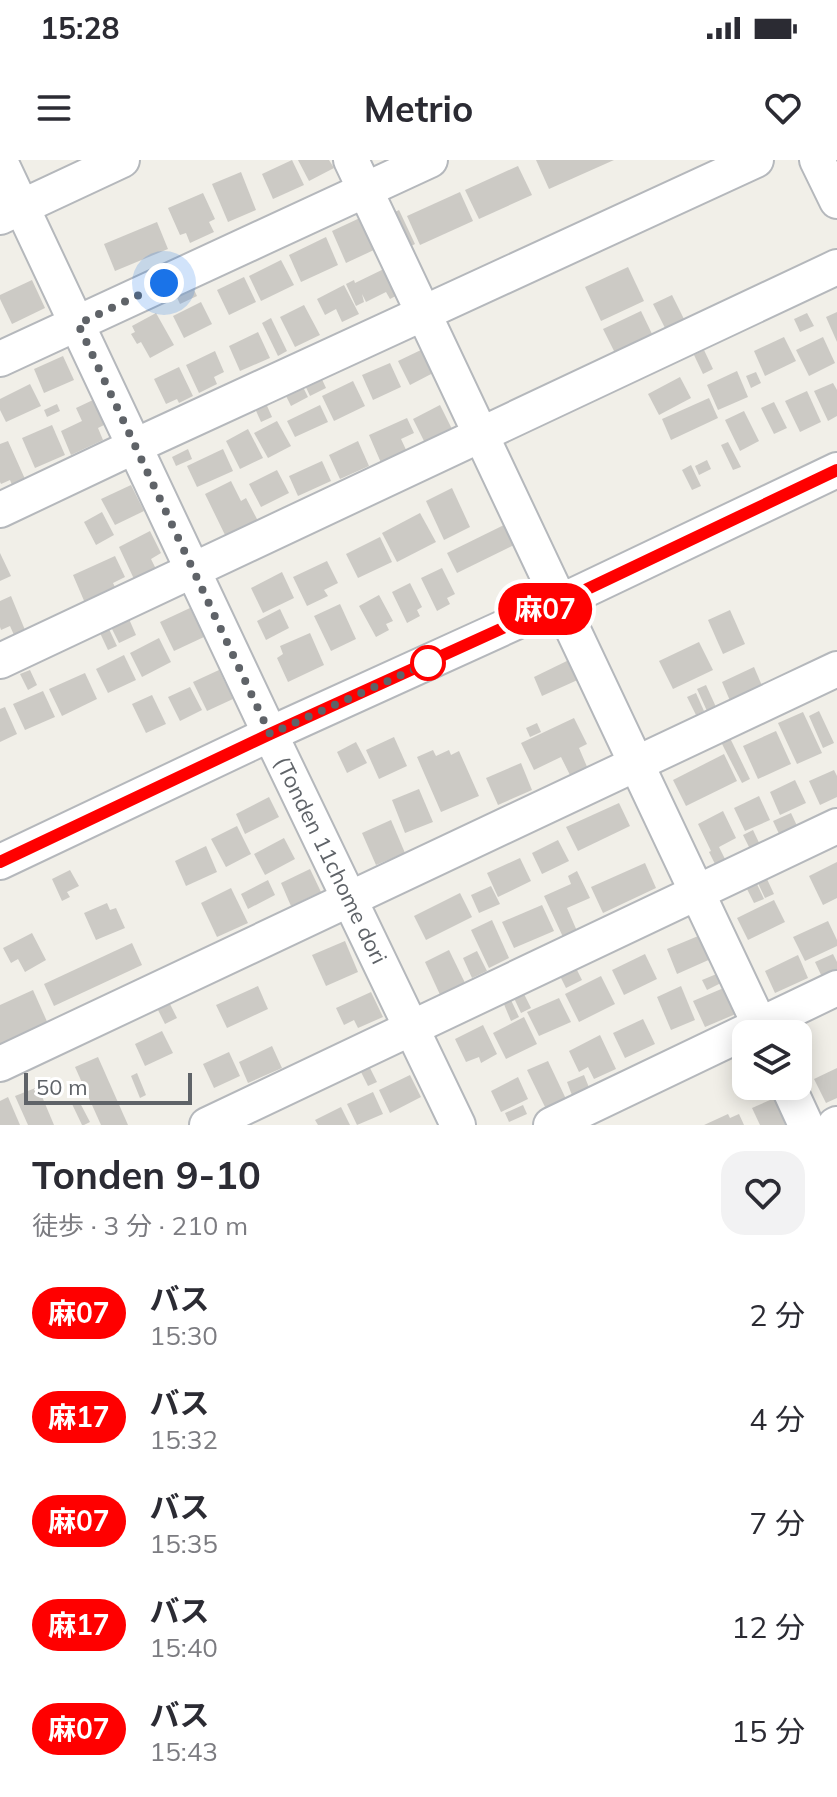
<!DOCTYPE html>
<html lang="ja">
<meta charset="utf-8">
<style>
:root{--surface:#fff;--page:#f2f2f3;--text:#2b2b33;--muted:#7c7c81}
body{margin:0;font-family:Mulish,"Noto Sans JP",sans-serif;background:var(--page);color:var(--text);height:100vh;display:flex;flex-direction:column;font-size:30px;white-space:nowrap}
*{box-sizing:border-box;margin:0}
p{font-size:26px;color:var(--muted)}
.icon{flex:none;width:44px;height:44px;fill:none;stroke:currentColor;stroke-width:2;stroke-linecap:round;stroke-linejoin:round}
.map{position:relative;height:965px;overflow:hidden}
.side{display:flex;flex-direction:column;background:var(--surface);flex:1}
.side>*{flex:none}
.badge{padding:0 16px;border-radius:26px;font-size:28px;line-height:52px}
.fabs{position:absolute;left:732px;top:860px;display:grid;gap:16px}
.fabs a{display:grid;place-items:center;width:80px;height:80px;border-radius:16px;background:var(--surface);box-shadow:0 4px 20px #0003;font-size:40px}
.scale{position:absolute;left:24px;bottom:20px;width:168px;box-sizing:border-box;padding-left:8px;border:4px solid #5f6368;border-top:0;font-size:22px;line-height:28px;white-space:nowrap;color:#5f6368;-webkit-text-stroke:6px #fff;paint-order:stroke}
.you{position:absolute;width:40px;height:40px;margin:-20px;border:6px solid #fff;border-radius:50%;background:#1a73e8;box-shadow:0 0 0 12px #1a73e833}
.map>.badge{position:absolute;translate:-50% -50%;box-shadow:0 0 0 4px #fff}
.round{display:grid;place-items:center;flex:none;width:84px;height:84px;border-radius:24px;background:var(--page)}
.head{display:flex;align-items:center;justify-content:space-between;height:136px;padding:0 32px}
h1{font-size:38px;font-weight:700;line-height:60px}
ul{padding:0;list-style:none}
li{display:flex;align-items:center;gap:24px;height:104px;padding:0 32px}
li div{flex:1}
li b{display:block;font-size:30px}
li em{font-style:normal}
li .badge{min-width:88px;font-weight:700;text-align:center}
.status{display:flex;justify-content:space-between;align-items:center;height:56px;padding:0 40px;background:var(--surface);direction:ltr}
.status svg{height:22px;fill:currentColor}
header{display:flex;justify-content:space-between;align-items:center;height:104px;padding:0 32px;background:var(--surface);font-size:36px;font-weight:700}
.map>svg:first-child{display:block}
</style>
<div class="status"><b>15:28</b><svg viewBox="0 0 49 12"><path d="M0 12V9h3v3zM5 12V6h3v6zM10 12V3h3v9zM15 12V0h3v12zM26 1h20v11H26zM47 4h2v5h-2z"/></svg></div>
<header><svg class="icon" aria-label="menu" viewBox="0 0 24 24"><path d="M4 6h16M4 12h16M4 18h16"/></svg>Metrio<svg class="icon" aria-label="heart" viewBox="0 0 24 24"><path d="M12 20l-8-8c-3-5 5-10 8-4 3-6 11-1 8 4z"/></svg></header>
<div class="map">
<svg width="837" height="965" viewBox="0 0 837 965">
<rect width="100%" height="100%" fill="#f1efe8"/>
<g fill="#cccac5">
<polygon points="292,0 304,25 273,39 262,14"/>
<polygon points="298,0 329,0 334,8 309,21"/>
<polygon points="536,0 614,0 549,29"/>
<polygon points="518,6 532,35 479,59 465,30"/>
<polygon points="241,12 256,50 228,62 212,24"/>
<polygon points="460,32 473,61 420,85 407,56"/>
<polygon points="203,33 215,59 209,62 214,72 190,83 186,73 180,75 168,48"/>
<polygon points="399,50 415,84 409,87 393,53"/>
<polygon points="362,57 376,89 346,103 332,71"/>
<polygon points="157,62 168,89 115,111 104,84"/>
<polygon points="326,77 338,105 301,122 289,95"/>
<polygon points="281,100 294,125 261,141 249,116"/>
<polygon points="392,105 405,131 390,139 386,132 366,142 362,134 364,142 356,146 346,124 354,120 355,123"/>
<polygon points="628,107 644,141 601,161 585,127"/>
<polygon points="244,117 256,142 229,155 217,130"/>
<polygon points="189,119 197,136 180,144 172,127"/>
<polygon points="32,120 45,148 12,164 0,139 0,135"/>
<polygon points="344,125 359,154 342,162 336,149 325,155 317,139"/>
<polygon points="672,135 686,163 667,172 653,144"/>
<polygon points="201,142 212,164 184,178 173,156"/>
<polygon points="304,145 320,175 295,187 280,157"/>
<polygon points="641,151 654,178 616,195 603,169"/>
<polygon points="837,152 837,182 826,157"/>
<polygon points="156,153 174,185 150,198 141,182 137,184 131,174 135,172 132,166"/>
<polygon points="807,153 814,166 800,172 794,159"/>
<polygon points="271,158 287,191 278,196 262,163"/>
<polygon points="258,172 270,198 240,211 229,186"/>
<polygon points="784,177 796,201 765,216 754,191"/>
<polygon points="823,177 835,203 809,216 796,190"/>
<polygon points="423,189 435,212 410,225 398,201"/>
<polygon points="704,190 713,209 703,214 694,195"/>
<polygon points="215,191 224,212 214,217 217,224 199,233 186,205"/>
<polygon points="63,196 74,220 44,233 34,209"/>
<polygon points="390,203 401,227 373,240 362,215"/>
<polygon points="179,207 193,236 179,243 177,239 166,244 154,219"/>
<polygon points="737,211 748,237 718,250 707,225"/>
<polygon points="756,212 761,223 751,228 746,216"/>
<polygon points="319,213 326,228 310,236 303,221"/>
<polygon points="680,217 691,238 659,255 648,234"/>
<polygon points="300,221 308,237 291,246 283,230"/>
<polygon points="353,221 365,246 334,261 322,236"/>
<polygon points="833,223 837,230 837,256 828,261 814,231"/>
<polygon points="30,224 41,246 6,262 0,250 0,239"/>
<polygon points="807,231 821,262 800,272 785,241"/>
<polygon points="709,238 718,258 671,280 662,259"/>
<polygon points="264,239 272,257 261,262 253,244"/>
<polygon points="93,240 104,265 98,268 103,280 71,295 61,271 82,261 76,248"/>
<polygon points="774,242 787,268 774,274 761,248"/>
<polygon points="57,244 60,251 47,257 44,250"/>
<polygon points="320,245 328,262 295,277 287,261"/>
<polygon points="440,245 452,269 425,283 413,259"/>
<polygon points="744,251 759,281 740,291 725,260"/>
<polygon points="407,258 414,273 401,279 408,294 382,305 369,275"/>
<polygon points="277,261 291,286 268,298 254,273"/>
<polygon points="52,265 65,295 35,308 22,278"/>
<polygon points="248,269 263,298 240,309 226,281"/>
<polygon points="8,281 25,319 12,325 10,320 1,324 0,322 0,284"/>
<polygon points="358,281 369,306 340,319 329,295"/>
<polygon points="728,282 741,307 733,310 721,285"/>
<polygon points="188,289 192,299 176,306 172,297"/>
<polygon points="223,289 233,311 197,327 187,306"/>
<polygon points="707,300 711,309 699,315 695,306"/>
<polygon points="322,301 331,321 298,336 289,316"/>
<polygon points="691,305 701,326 692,330 682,310"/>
<polygon points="277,310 289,333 261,347 249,324"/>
<polygon points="231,321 241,341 246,338 258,361 226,377 205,334"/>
<polygon points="131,325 144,351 115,365 101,339"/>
<polygon points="452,328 470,367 444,380 426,341"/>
<polygon points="102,352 114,375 96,385 84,362"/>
<polygon points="420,353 436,382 397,402 382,373"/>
<polygon points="506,364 516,384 457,413 447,393"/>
<polygon points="150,371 161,393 151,399 156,409 134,419 119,387"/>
<polygon points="380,377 392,402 358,418 346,394"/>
<polygon points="0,393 11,416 0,421"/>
<polygon points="115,396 125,417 113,423 116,429 85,443 73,415"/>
<polygon points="327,401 338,423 324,430 328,436 307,446 293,417"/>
<polygon points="442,408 455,434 447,438 450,444 437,451 421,418"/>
<polygon points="282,412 294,438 263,453 251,428"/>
<polygon points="410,423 422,447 417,450 420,456 407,463 392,432"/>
<polygon points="379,435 393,461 386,464 389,470 376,477 359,446"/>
<polygon points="11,436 25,470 14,475 10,466 1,470 0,467 0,441"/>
<polygon points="340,444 356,479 331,491 314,456"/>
<polygon points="190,448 204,477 174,491 160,462"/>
<polygon points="280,449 289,468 266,480 257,461"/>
<polygon points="730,450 745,484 723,494 708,460"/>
<polygon points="129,459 136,475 119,483 111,467"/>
<polygon points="109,469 117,486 108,490 100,473"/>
<polygon points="310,473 324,505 288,522 277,498 283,494 280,486"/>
<polygon points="159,478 171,502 142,517 130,493"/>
<polygon points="699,482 713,510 673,529 659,501"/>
<polygon points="124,495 136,520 108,533 96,509"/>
<polygon points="573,498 582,518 542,536 534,517"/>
<polygon points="754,507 763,528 731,543 722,522"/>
<polygon points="30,510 37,525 28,530 20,514"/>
<polygon points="219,510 233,539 207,551 193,522"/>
<polygon points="85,513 97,539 62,556 49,529"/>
<polygon points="706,525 716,547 707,551 697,529"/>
<polygon points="190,527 202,550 180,561 168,537"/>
<polygon points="43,531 55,557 25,570 13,544"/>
<polygon points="696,533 704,551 696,555 687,537"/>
<polygon points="152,535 166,564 146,573 132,544"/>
<polygon points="5,547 17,574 0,582 0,549"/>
<polygon points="819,551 834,583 823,588 809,556"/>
<polygon points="803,552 822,593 797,604 778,563"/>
<polygon points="574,558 587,584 579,588 588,609 571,617 561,597 534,610 521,583"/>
<polygon points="537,563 541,572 530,577 526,568"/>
<polygon points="776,571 791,604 758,619 743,586"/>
<polygon points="394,577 407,606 379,619 366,590"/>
<polygon points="730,578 750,619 742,623 721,582"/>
<polygon points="356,582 367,603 347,613 337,592"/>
<polygon points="433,590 436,596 449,590 451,595 459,591 479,636 441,652 417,597"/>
<polygon points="724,594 737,621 686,646 673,620"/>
<polygon points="521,603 532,630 498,645 486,618"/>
<polygon points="834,610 837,616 837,637 820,645 809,621"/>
<polygon points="795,620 806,643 780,655 770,632"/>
<polygon points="419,629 433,662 405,673 392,640"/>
<polygon points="759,636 770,660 745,671 734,648"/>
<polygon points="269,637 279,657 245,674 236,654"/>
<polygon points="619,643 630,666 578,691 566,667"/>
<polygon points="723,651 736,678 719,687 728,705 718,710 709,692 711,691 698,664"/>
<polygon points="791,653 799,670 781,678 773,661"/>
<polygon points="391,660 405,693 376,705 362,673"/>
<polygon points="237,666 251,694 226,707 211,679"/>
<polygon points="753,670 762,689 752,693 743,675"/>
<polygon points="284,678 295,699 265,715 254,694"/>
<polygon points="558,680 569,701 542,714 532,693"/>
<polygon points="206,686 217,712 186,726 175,701"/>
<polygon points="520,698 531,721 498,737 487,713"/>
<polygon points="837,702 837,738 823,745 809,716"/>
<polygon points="645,703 656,728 603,753 591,727"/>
<polygon points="310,709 321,732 291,746 281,723"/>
<polygon points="70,710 79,726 67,732 70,737 62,741 52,719"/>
<polygon points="577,711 590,738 567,748 577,771 563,777 544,736 571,724 568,716"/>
<polygon points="766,717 774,734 765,738 757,721"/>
<polygon points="268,720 275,735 248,749 241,734"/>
<polygon points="756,722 764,739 754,743 746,727"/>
<polygon points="491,726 500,744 479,753 471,735"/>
<polygon points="231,728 248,763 217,777 201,743"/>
<polygon points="460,733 472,757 426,780 414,756"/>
<polygon points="774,740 785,762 748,780 737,758"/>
<polygon points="107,743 110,750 116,748 125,768 96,780 84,753"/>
<polygon points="542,745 554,771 514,788 502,762"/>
<polygon points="492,760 509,798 489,808 471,770"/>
<polygon points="828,761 837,780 837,786 805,801 793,777"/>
<polygon points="32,773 46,800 25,812 18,799 11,803 3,788"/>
<polygon points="703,774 713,798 677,814 667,789"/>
<polygon points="345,781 358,812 326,826 312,795"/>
<polygon points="132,783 142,805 54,846 44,824"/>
<polygon points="449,790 467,827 442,839 425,802"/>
<polygon points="477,791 487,811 472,818 463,798"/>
<polygon points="645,794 657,819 624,835 612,810"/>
<polygon points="833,794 837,802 837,810 822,817 815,802"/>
<polygon points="798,795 808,818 775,833 765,811"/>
<polygon points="575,806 582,820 566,828 559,814"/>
<polygon points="719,813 723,822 707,830 702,820"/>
<polygon points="601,816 615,844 579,862 565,834"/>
<polygon points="258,826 268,849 227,868 216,845"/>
<polygon points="681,826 695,860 671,870 657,837"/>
<polygon points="726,827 738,853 705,867 693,841"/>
<polygon points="33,830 49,866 0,889 0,845"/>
<polygon points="371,832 383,857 358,868 354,860 344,865 336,848"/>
<polygon points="523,832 531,848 521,853 513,836"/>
<polygon points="510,838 519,857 511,861 503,842"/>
<polygon points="559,838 571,862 539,876 527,852"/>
<polygon points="169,842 177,858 165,864 157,848"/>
<polygon points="524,857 537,884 506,899 493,873"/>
<polygon points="643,859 655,884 625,898 613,873"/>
<polygon points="483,865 497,894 481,903 479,897 466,902 455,879"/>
<polygon points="162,871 173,893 145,906 135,884"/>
<polygon points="600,875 616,909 594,919 588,907 579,912 569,891"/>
<polygon points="272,886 282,908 248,923 239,902"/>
<polygon points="229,892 240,916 214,928 203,904"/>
<polygon points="98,897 128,965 101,965 75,907"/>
<polygon points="548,901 566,939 546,949 527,910"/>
<polygon points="369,906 377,922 368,926 360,910"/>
<polygon points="837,908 837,938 826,943 814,919"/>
<polygon points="137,913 146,935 140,938 131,916"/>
<polygon points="410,915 421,937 390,953 379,930"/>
<polygon points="584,915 590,930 573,938 567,922"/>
<polygon points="518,917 528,939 501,952 491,931"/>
<polygon points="38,927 54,965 28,965 15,936"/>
<polygon points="373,932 383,954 357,965 347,944"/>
<polygon points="786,933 791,965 760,965 752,948"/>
<polygon points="8,937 20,965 0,965 0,941"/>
<polygon points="79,941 90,962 84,965 82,965 72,944"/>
<polygon points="523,945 527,954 509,962 505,953"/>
<polygon points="341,947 350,965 318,965 315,960"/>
<polygon points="728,954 730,958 739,954 744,965 704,965"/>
</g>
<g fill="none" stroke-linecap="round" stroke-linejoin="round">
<defs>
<g id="minor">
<polyline points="351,0 764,874"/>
<polyline points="817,0 837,41"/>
<polyline points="0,1 270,574 458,965"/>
<polyline points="0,57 122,0"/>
<polyline points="0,199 430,0"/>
<polyline points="0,350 135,286 756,0"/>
<polyline points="0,501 837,107"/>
<polyline points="0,702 270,574 560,442 837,310"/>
<polyline points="0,904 837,509"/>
<polyline points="788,926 806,965"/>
<polyline points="207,965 837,666"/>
<polyline points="551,965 837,828"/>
<polyline points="835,965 837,964"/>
</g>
</defs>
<use href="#minor" stroke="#b5b8bc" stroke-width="38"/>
<use href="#minor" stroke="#fff" stroke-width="34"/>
</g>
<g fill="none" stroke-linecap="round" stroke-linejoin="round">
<defs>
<polyline id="line" points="0,702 270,574 560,442 837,310"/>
</defs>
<use href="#line" stroke="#fff" stroke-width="18"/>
<use href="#line" stroke="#f00" stroke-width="12"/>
<polyline stroke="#5f6368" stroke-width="8" stroke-dasharray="0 14.4" points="164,123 78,164 270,574 428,503"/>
</g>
<circle fill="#fff" stroke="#f00" stroke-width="4" cx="428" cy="503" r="16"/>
<g text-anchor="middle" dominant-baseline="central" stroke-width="6" stroke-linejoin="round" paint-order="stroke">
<g font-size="22" fill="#5f6368" stroke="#fff">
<text transform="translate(331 700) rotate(64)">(Tonden 11chome dori</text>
</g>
</g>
</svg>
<div class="fabs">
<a><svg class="icon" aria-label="layers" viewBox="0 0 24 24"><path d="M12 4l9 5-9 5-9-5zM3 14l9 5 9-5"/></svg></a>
</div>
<div class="scale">50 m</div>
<div class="you" style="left:164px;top:123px"></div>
<b class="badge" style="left:545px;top:449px;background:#f00;color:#fff">麻07</b>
</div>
<section class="side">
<div class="head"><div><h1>Tonden 9-10</h1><p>徒歩 · 3 分 · 210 m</p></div><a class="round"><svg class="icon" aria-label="heart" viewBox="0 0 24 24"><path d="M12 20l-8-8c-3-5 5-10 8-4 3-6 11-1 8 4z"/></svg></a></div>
<ul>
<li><span class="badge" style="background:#f00;color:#fff">麻07</span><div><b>バス</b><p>15:30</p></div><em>2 分</em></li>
<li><span class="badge" style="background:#f00;color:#fff">麻17</span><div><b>バス</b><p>15:32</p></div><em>4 分</em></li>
<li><span class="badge" style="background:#f00;color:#fff">麻07</span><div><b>バス</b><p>15:35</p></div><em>7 分</em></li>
<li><span class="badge" style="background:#f00;color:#fff">麻17</span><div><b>バス</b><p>15:40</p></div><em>12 分</em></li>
<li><span class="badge" style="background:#f00;color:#fff">麻07</span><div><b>バス</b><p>15:43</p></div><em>15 分</em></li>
</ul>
</section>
